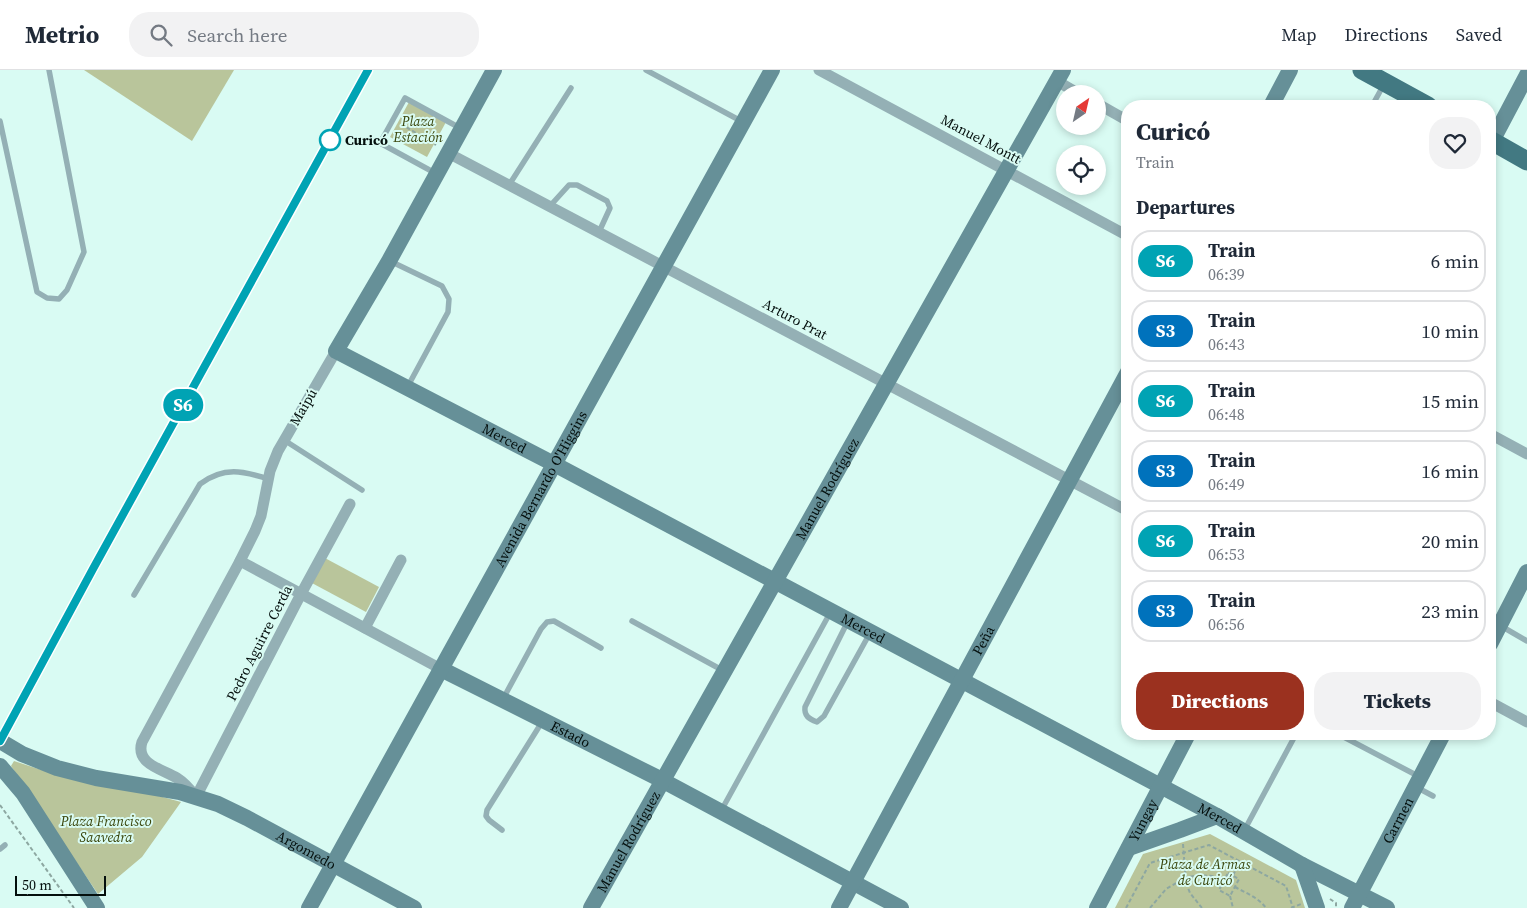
<!DOCTYPE html>
<meta charset="utf-8">
<style>
:root{--surface:#fff;--page:#f2f2f3;--text:#1f2937;--muted:#747a83;--line:#e0e1e3;--accent:#9b311f}
body{margin:0;font-family:"Source Serif 4",serif;background:var(--page);color:var(--text);height:100vh;display:flex;flex-direction:column;font-size:19px;white-space:nowrap}
*{box-sizing:border-box;margin:0}
p{font-size:16px;color:var(--muted)}
.icon{flex:none;width:28px;height:28px;fill:none;stroke:currentColor;stroke-width:2;stroke-linecap:round;stroke-linejoin:round}
.map{position:relative;flex:1;overflow:hidden}
.side{position:absolute;left:1121px;top:30px;width:375px;height:640px;display:flex;flex-direction:column;background:var(--surface);border-radius:20px;box-shadow:0 2px 8px #0003}
.side>*{flex:none}
.badge{padding:0 10px;border-radius:16px;font-size:18px;line-height:32px}
.needle{width:32px;rotate:34deg}
.fabs{position:absolute;left:1056px;top:15px;display:grid;gap:10px}
.fabs a{display:grid;place-items:center;width:50px;height:50px;border-radius:50%;background:var(--surface);box-shadow:0 2px 8px #0003;font-size:25px}
.scale{position:absolute;left:15px;bottom:12px;width:91px;box-sizing:border-box;padding-left:5px;border:2px solid #040f0d;border-top:0;font-size:14px;line-height:18px;white-space:nowrap;color:#040f0d;-webkit-text-stroke:4px #d9fbf3;paint-order:stroke}
.map>.badge{position:absolute;translate:-50% -50%;box-shadow:0 0 0 2px #fff}
h2{padding:0 15px;font-size:19px;line-height:45px}
.round{display:grid;place-items:center;flex:none;width:52px;height:52px;border-radius:20px;background:var(--page)}
.overview{display:flex;align-items:center;justify-content:space-between;height:85px;padding:0 15px}
h1{font-size:24px;font-weight:800;line-height:38px}
.action{display:flex;gap:10px;margin-top:auto;padding:10px 15px}
.action a{flex:1;height:58px;border-radius:20px;background:var(--accent);color:#fff;font-size:20px;font-weight:800;line-height:58px;text-align:center}
.action a+a{background:var(--page);color:var(--text)}
ul{padding:0;list-style:none}
li{display:flex;align-items:center;gap:15px;height:62px;margin:0 10px 8px;padding:0 5px;border:2px solid var(--line);border-radius:20px}
li div{flex:1}
li b{display:block;font-size:19px}
li em{font-style:normal}
li .badge{min-width:55px;font-weight:700;text-align:center}
header{display:flex;align-items:center;gap:30px;box-sizing:border-box;height:70px;padding:0 25px;background:var(--surface);border-bottom:1px solid var(--line)}
header strong{font-size:24px}
nav{display:flex;gap:28px;margin-inline-start:auto;font-size:18px}
.search{width:350px;height:45px;background:var(--page);display:flex;align-items:center;gap:12px;box-sizing:border-box;padding:0 18px;border-radius:20px;color:var(--muted);font-size:19px}
.map>svg:first-child{display:block}
</style>
<header>
<strong>Metrio</strong>
<div class="search"><svg class="icon" aria-label="search" viewBox="0 0 24 24"><circle cx="10" cy="10" r="6"/><path d="M15 15l6 6"/></svg>Search here</div>
<nav><a>Map</a><a>Directions</a><a>Saved</a></nav>
</header>
<div class="map">
<svg width="1527" height="838" viewBox="0 0 1527 838">
<rect width="100%" height="100%" fill="#d9fbf3"/>
<g fill="#b9c59b">
<polygon points="84,0 234,0 192,71"/>
<polygon points="409,32 446,52 427,87 390,67"/>
<polygon points="323,487 379,517 366,542 310,512"/>
<polygon points="14,691 63,707 148,723 181,732 142,787 98,824 11,696"/>
<polygon points="1210,764 1296,810 1305,838 1115,838 1143,784"/>
</g>
<g fill="none" stroke-linecap="round" stroke-linejoin="round">
<g stroke="#8da7a1" stroke-width="2" stroke-dasharray="4 2.5" stroke-linecap="butt">
<polyline points="401,54 436,75"/>
<polyline points="0,735 74,838"/>
<polyline points="1183,774 1186,813 1190,823 1202,838"/>
<polygon points="1228,803 1239,809 1230,826 1219,820"/>
<polyline points="1233,805 1240,792"/>
<path d="M1235 817C1246 823 1259 828 1266 838"/>
<polyline points="1230,826 1233,838"/>
<polyline points="1330,829 1336,833 1336,838"/>
<polyline points="1126,838 1150,793 1209,775 1286,816 1293,838"/>
<polyline points="1150,838 1166,819 1185,808 1198,805 1212,806 1224,811"/>
<polyline points="1291,838 1301,834"/>
</g>
<g stroke="#94b0b5" stroke-width="5.5">
<polyline points="646,0 741,51"/>
<polyline points="1372,36 1383,16"/>
<polyline points="0,51 37,222 47,228 59,229 67,220 84,182 49,0"/>
<polyline points="435,103 380,73 405,28 460,58"/>
<polyline points="509,115 571,18"/>
<polyline points="550,136 569,115 577,115 607,131 610,138 599,162"/>
<polyline points="392,192 442,216 449,229 448,242 408,316"/>
<polyline points="284,370 362,420"/>
<path d="M134 525 200 414C224 396 243 401 269 409"/>
<polyline points="632,551 722,600"/>
<path d="M847 553 805 637C804 646 809 649 817 652L824 646 870 563"/>
<polyline points="1501,556 1527,571"/>
<polyline points="503,629 541,559 547,552 554,551 601,578"/>
<polyline points="1338,664 1418,706"/>
<polyline points="1418,718 1433,726"/>
<polyline points="721,741 830,543"/>
<polyline points="1245,759 1296,664"/>
<polyline points="502,760 489,750 486,746 487,740 542,652"/>
<polyline points="0,779 5,775"/>
</g>
<g stroke="#94b0b5" stroke-width="11">
<polyline points="819,0 1128,166"/>
<polyline points="1057,11 1079,24"/>
<polyline points="1098,34 1128,51"/>
<polyline points="448,83 1128,441"/>
<path d="M336 281 278 381 270 401 261 446 255 461 240 491 142 672C135 694 162 699 177 708 185 713 190 719 196 727L301 524 350 434"/>
<polyline points="1490,364 1527,384"/>
<polyline points="240,491 441,599"/>
<polyline points="365,558 401,490"/>
<polyline points="1490,632 1527,652"/>
</g>
<g stroke="#669098" stroke-width="16">
<path id="s1" d="M494 0 389 191 336 281 554 394 1217 746 1302 795 1387 838"/>
<polyline points="1271,36 1290,0"/>
<polyline points="1490,75 1527,5"/>
<polyline points="1490,574 1527,502"/>
<path id="s2" d="M441 599 656 707 901 838"/>
<path id="s3" d="M0 671 22 684 57 698 96 708 180 722 218 734 247 748 414 838"/>
<polyline points="0,696 23,723 97,838"/>
<polyline points="1129,778 1180,760 1217,746"/>
<polyline points="1302,795 1317,838"/>
<path id="s4" d="M309 838 772 0"/>
<path id="s5" d="M591 838 1063 0"/>
<path id="s6" d="M839 838 1128 302"/>
<path id="s7" d="M1097 838 1188 664"/>
<path id="s8" d="M1352 838 1443 664"/>
</g>
<g stroke="#427982" stroke-width="19">
<polyline points="1362,0 1428,36"/>
<polyline points="1490,70 1527,91"/>
</g>
<defs>
<polyline id="rail" points="0,671 94,497 368,0"/>
</defs>
<use href="#rail" stroke="#78908a" stroke-width="5.5"/>
<use href="#rail" stroke="#d9fbf3" stroke-width="4" stroke-dasharray="11" stroke-linecap="butt"/>
</g>
<g fill="none" stroke-linecap="round" stroke-linejoin="round">
<defs>
<polyline id="line" points="0,671 94,497 368,0"/>
</defs>
<use href="#line" stroke="#fff" stroke-width="11"/>
<use href="#line" stroke="#00a3b4" stroke-width="8"/>
</g>
<circle fill="#fff" stroke="#00a3b4" stroke-width="2.5" cx="330" cy="70" r="10"/>
<g text-anchor="middle" dominant-baseline="central" stroke-width="4" stroke-linejoin="round" paint-order="stroke">
<g font-size="14" font-style="italic" fill="#39450a" stroke="#d9fbf3">
<text x="418" y="51">Plaza<tspan x="418" dy="16">Estación</tspan></text>
<text x="106" y="751">Plaza Francisco<tspan x="106" dy="16">Saavedra</tspan></text>
<text x="1205" y="794">Plaza de Armas<tspan x="1205" dy="16">de Curicó</tspan></text>
</g>
<g font-size="14" fill="#040f0d" stroke="#d9fbf3">
<text transform="translate(981 69) rotate(28)">Manuel Montt</text>
<text transform="translate(795 249) rotate(28)">Arturo Prat</text>
<text transform="translate(303 337) rotate(-60)">Maipú</text>
<text stroke="none"><textPath href="#s1" startOffset="512">Merced</textPath></text>
<text stroke="none"><textPath href="#s4" startOffset="479">Avenida Bernardo O'Higgins</textPath></text>
<text stroke="none"><textPath href="#s5" startOffset="481">Manuel Rodríguez</textPath></text>
<text stroke="none"><textPath href="#s1" startOffset="918">Merced</textPath></text>
<text stroke="none"><textPath href="#s6" startOffset="304">Peña</textPath></text>
<text transform="translate(259 573) rotate(-63)">Pedro Aguirre Cerda</text>
<text stroke="none"><textPath href="#s2" startOffset="145">Estado</textPath></text>
<text stroke="none"><textPath href="#s1" startOffset="1322">Merced</textPath></text>
<text stroke="none"><textPath href="#s7" startOffset="99">Yungay</textPath></text>
<text stroke="none"><textPath href="#s8" startOffset="99">Carmen</textPath></text>
<text stroke="none"><textPath href="#s5" startOffset="76">Manuel Rodríguez</textPath></text>
<text stroke="none"><textPath href="#s3" startOffset="328">Argomedo</textPath></text>
</g>
<g font-size="14" font-weight="bold" fill="#040f0d" stroke="#d9fbf3" text-anchor="start">
<text x="345" y="70">Curicó</text>
</g>
</g>
</svg>
<div class="fabs">
<a><svg class="needle" viewBox="-14 -14 28 28"><path d="M0-13l5 13h-10z" fill="#e53935"/><path d="M0 13l5-13h-10z" fill="#747a83"/></svg></a>
<a><svg class="icon" aria-label="locate" viewBox="0 0 24 24"><circle cx="12" cy="12" r="6"/><path d="M12 2v4M12 18v4M2 12h4M18 12h4"/></svg></a>
</div>
<div class="scale">50 m</div>
<b class="badge" style="left:183px;top:335px;background:#00a3b4;color:#fff">S6</b>
<section class="side">
<div class="overview"><div><h1>Curicó</h1><p>Train</p></div><a class="round"><svg class="icon" aria-label="heart" viewBox="0 0 24 24"><path d="M12 20l-8-8c-3-5 5-10 8-4 3-6 11-1 8 4z"/></svg></a></div>
<h2>Departures</h2>
<ul>
<li><span class="badge" style="background:#00a3b4;color:#fff">S6</span><div><b>Train</b><p>06:39</p></div><em>6 min</em></li>
<li><span class="badge" style="background:#0072bc;color:#fff">S3</span><div><b>Train</b><p>06:43</p></div><em>10 min</em></li>
<li><span class="badge" style="background:#00a3b4;color:#fff">S6</span><div><b>Train</b><p>06:48</p></div><em>15 min</em></li>
<li><span class="badge" style="background:#0072bc;color:#fff">S3</span><div><b>Train</b><p>06:49</p></div><em>16 min</em></li>
<li><span class="badge" style="background:#00a3b4;color:#fff">S6</span><div><b>Train</b><p>06:53</p></div><em>20 min</em></li>
<li><span class="badge" style="background:#0072bc;color:#fff">S3</span><div><b>Train</b><p>06:56</p></div><em>23 min</em></li>
</ul>
<div class="action"><a>Directions</a><a>Tickets</a></div>
</section>
</div>
